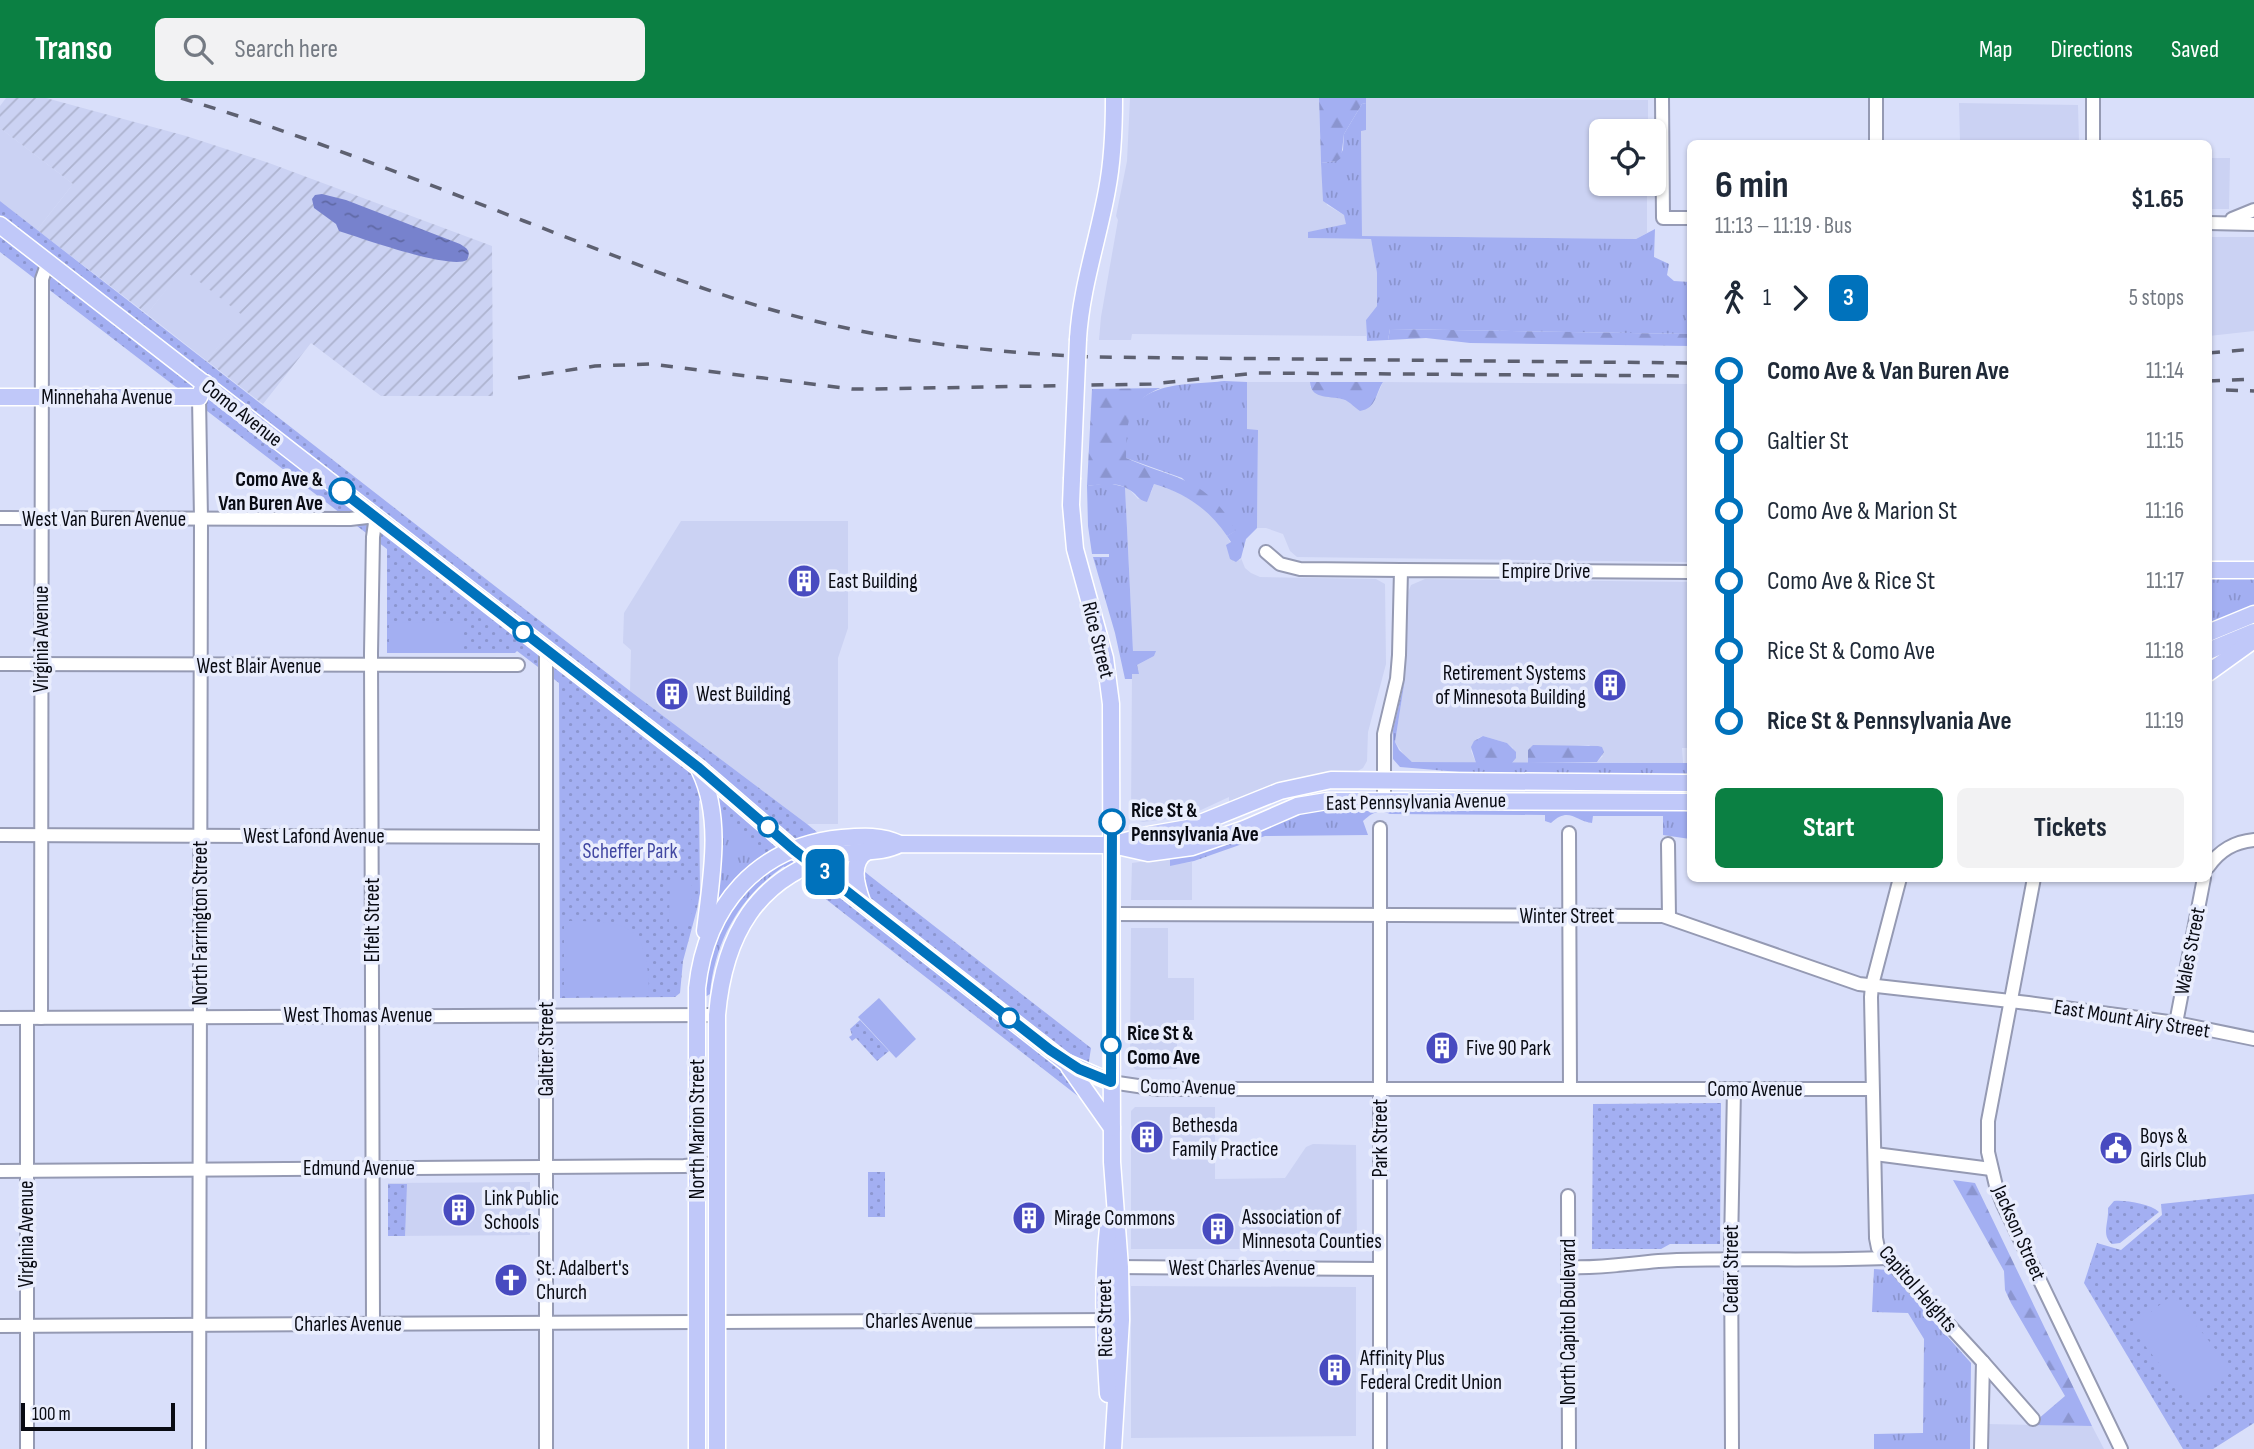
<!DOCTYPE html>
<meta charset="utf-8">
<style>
:root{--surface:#fff;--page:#f2f2f3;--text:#1f2937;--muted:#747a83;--accent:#0b8043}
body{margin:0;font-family:"Sofia Sans Condensed",sans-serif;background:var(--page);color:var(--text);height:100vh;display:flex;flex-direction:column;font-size:26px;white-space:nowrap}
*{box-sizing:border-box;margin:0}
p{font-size:23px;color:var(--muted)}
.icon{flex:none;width:38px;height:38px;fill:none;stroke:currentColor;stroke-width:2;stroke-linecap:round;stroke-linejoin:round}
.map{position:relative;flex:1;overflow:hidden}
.drawer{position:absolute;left:1687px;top:42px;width:525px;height:742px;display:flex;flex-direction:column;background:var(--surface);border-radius:10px;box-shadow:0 2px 5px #0004}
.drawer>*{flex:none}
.badge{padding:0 14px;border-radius:10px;font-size:24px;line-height:46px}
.controls{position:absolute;left:1589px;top:21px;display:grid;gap:14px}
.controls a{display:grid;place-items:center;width:77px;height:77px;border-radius:10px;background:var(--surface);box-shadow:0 2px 5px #0004;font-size:35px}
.scale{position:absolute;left:21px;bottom:18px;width:154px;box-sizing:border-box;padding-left:7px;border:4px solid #090b13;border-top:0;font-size:19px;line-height:24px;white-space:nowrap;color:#090b13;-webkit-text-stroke:5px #e9edfd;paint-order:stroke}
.map>.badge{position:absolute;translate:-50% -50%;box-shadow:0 0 0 4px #fff}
.legs{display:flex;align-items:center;gap:10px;height:77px;padding:0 28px;font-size:23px}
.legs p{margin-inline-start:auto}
.head{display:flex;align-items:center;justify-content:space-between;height:119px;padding:0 28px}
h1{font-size:38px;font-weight:700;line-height:52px}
.cta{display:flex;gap:14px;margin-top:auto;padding:14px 28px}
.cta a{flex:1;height:80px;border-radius:10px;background:var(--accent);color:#fff;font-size:28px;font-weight:700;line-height:80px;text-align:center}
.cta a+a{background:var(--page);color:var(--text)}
ul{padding:0 28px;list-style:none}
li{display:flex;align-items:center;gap:24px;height:70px;font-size:26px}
li i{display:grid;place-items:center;width:10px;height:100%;margin:0 9px;background:currentColor}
li i::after{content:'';width:18px;height:18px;margin:-9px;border:5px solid;border-radius:50%;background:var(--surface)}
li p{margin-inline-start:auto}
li:first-child i{background:linear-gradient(#0000 50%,currentColor 0)}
li:last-child i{background:linear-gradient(currentColor 50%,#0000 0)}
header{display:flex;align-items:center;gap:42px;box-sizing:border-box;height:98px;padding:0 35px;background:var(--accent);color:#fff}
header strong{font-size:33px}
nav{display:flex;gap:38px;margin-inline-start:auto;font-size:24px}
.search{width:490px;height:63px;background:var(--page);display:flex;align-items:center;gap:18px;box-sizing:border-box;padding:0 24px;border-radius:10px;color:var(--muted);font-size:26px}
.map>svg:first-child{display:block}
</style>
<header>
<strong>Transo</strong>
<div class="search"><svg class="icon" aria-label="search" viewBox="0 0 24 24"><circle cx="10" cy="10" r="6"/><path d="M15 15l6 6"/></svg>Search here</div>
<nav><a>Map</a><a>Directions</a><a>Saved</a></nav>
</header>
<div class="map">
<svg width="2254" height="1351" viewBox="0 0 2254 1351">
<defs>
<pattern id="industrial-furrows" width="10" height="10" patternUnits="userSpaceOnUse" patternTransform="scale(1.75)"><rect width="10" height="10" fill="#cbd2f3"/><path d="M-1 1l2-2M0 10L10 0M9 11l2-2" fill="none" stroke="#adb3cf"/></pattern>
<pattern id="grass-tufts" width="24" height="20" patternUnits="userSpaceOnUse" patternTransform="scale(1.75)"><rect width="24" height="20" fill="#a3aff2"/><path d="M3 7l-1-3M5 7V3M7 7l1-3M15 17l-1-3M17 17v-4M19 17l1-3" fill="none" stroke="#8b95cf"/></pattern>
<pattern id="forest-firs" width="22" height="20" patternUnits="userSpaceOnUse" patternTransform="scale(1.75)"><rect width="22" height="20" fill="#a3aff2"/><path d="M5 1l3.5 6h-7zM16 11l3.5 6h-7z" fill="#8b95cf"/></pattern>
<pattern id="park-dots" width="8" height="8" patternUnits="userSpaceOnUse" patternTransform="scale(1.75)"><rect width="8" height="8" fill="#a3aff2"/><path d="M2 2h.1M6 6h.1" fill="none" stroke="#8b95cf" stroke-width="1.8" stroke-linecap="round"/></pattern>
<pattern id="water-ripples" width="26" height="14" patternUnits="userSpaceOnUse" patternTransform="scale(1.75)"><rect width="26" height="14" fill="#7782cd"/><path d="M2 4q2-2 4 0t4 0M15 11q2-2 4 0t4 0" fill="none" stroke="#6069a5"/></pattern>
</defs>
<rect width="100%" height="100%" fill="#d9dffa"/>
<g fill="#cbd2f3">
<polygon points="1130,0 1319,0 1321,69 1327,107 1344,117 1347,123 1346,127 1309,134 1308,140 1371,141 1377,175 1377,208 1366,222 1366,238 1132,236 1131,242 1099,242 1101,219 1118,122 1116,118 1127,63"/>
<polygon points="1366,0 1648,2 1648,33 1601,33 1601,86 1647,86 1647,135 1636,141 1362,138 1361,32 1366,32"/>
<polygon points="1959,5 2078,7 2079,45 1960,45"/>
<polygon points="0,30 73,86 37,132 0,103"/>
<polygon points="2209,60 2230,60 2229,111 2209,111"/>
<polygon points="2208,139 2254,139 2254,233 2209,238"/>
<polygon points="183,170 243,217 207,263 147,216"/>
<polygon points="1247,284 1310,284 1310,289 1347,303 1376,300 1383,284 1690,286 1690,464 1297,459 1290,453 1283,436 1266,430 1257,430 1258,332 1247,332"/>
<polygon points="1154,386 1180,395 1203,410 1216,422 1227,438 1240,463 1241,460 1245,470 1251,475 1260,479 1376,481 1385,486 1386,566 1368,634 1367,663 1363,670 1356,674 1312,677 1293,682 1229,705 1229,699 1201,712 1175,720 1143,724 1139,723 1131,717 1132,576 1137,567 1154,558 1155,553 1133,553 1125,389 1129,391 1138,401 1151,395"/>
<polygon points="681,423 848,423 848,530 838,560 838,726 807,726 630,593 631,552 623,545 624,515"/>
<polygon points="1425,481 1690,484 1690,650 1682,650 1683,665 1597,664 1603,658 1589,647 1528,652 1528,665 1512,665 1514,663 1513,650 1507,645 1483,638 1478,640 1471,653 1476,665 1412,664 1406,660 1395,644 1405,581 1407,497 1411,487"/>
<polygon points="1170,760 1171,767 1192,764 1192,802 1131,802 1132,765"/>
<polygon points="1131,830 1168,830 1168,880 1194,880 1194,922 1177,922 1177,971 1136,972 1130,966"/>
<polygon points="1135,1009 1215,1009 1215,1081 1285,1080 1306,1049 1313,1046 1356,1047 1357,1151 1131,1151 1131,1013"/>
<polygon points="530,1084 530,1137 388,1138 388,1085"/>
<polygon points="1131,1188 1356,1189 1356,1338 1131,1340"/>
<polygon points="1988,1326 2092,1328 2104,1351 1988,1351"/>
</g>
<polygon fill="url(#industrial-furrows)" points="6,0 46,0 186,38 269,65 492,148 493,298 381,298 311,245 263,306 207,263 242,217 183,171 147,216 37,132 73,86 0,30 0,8"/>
<g fill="url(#grass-tufts)">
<polygon points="1366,5 1366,32 1361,33 1362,138 1636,141 1655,131 1654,159 1669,166 1667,177 1674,183 1690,184 1690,236 1390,231 1388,242 1367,243 1366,222 1377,208 1377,175 1371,141 1308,140 1308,134 1346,126 1344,117 1323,103 1321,65 1336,63 1343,52 1344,36 1362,6"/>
<path d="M1224 283 1247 284V331L1258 332 1257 430 1246 441 1241 460 1236 464 1230 461 1226 447 1231 444 1227 438 1235 433 1182 380 1126 360C1126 348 1125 334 1128 322 1139 282 1192 287 1224 283Z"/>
<polygon points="1108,385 1125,389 1133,553 1156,553 1154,558 1137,567 1139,576 1132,576 1132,581 1125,581 1115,535 1093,459 1109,459 1109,456 1092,456 1088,428 1087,388"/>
<polygon points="2208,476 2254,477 2254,508 2209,527"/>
<polygon points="1405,581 1395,644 1399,652 1412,664 1690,665 1690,679 1483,676 1400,669 1393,661 1393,632"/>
<path d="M1331 708 1672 711 1690 714V741L1663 737V718H1593L1592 725C1575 723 1569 708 1551 725L1545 723V717L1390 716C1378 711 1372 715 1363 723L1368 737 1265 738 1194 763 1170 768V760L1195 755 1291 717Z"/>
<polygon points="717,715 771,756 726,794 716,808"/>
<path d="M783 763 789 765C742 795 715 840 710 896L705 899V870L719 827 750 787Z"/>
<polygon points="1874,1171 1888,1172 1971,1265 1970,1351 1874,1351 1874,1336 1923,1335 1924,1241 1908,1215 1872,1214"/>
</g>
<g fill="url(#forest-firs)">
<polygon points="1319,0 1366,0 1366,5 1362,6 1344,36 1341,60 1337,63 1321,65"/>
<polygon points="1390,231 1690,236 1690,248 1470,245 1426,240 1388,242"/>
<path d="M1310 284H1383C1375 296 1377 310 1360 313 1355 310 1350 304 1345 302 1332 297 1311 303 1310 284Z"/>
<path d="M1160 290C1125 305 1127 327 1126 360 1176 382 1207 379 1236 433L1227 438C1209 411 1185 395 1154 386L1147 404C1137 402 1137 395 1128 391 1115 383 1101 387 1087 388L1092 291Z"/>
<polygon points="1483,638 1507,645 1516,654 1516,660 1512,665 1476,665 1471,649 1474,643"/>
<polygon points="1533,647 1598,648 1602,649 1604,654 1597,664 1528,665 1528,652"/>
<polygon points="1953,1082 1975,1085 2092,1328 2031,1327 2065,1298 2011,1205 2005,1192 2004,1173"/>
</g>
<g fill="url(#park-dots)">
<polygon points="0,103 630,593 807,726 870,778 1091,950 1083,1002 699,702 700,795 697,811 683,863 680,895 675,899 560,900 559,585 517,553 515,555 387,555 387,451 0,154"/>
<polygon points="860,922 889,953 877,963 856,940 852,943 849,939 852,937 850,931"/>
<polygon points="1721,1005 1720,1146 1670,1146 1661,1151 1592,1151 1593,1006"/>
<rect x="868" y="1074" width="17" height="45"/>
<polygon points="388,1086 407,1086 405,1138 388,1138"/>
<polygon points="2254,1096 2254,1325 2213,1351 2183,1351 2084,1185 2097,1145 2121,1152 2162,1117 2161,1106"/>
<path d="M2114 1103C2127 1102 2150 1106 2159 1114L2120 1145 2112 1146C2101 1137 2109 1125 2108 1110Z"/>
</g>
<g fill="#a3aff2">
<polygon points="389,524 464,525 464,553 389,553"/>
<polygon points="670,786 691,786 691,824 669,824"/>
<path d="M564 823C630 823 648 825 649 898H572L564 889Z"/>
<polygon points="879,900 916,941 896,960 858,919"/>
<polygon points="2172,1197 2233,1273 2191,1306 2131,1230"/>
</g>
<path fill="url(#water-ripples)" d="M322 96 346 102 460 146C468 151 471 153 467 162 450 172 361 140 339 133L336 126 314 110 312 101 315 97Z"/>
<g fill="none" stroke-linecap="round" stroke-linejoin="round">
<defs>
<g id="minor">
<polyline points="1662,0 1663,120 1690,120"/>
<polyline points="2093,0 2093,46"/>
<polyline points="1876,46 1876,0"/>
<polyline points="2232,121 2254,112"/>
<polyline points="2208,125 2254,126"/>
<polyline points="199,299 201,421 199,1351"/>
<polyline points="0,420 350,421 376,418 373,439 371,555 373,1225"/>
<polyline points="1266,454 1280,466 1300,471 1401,472"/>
<polyline points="546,552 546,1351"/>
<polyline points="0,566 518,567"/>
<polyline points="1384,701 1384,636 1397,581 1399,557 1401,472 1690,474"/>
<polyline points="1569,735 1570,991"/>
<polyline points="0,737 545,739"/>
<polyline points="1668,746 1669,819"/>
<path d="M2208 769C2220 752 2234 744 2254 742"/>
<polyline points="1900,780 1872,887 1871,899 1876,1140 1878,1150 1983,1264 2033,1321"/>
<polyline points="2034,780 1988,1023 1988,1054 1996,1088 2003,1106 2121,1351"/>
<polyline points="1112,816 1663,818 1859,886 2028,905 2176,925 2254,941"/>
<polyline points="0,920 717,917"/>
<polyline points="27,920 27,1351"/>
<polyline points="41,920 42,181 48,164"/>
<polyline points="2176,925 2204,780"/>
<polyline points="1111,984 1158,991 1872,991"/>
<polyline points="1875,1056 1991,1071"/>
<polyline points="0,1073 684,1068 718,1065"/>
<polyline points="1568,1098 1569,1351"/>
<polyline points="1114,1169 1380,1171"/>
<path d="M1569 1169C1605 1171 1641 1163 1677 1162 1747 1160 1817 1163 1887 1160"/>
<polyline points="718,1224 1113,1222"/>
<polyline points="0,1228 696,1224"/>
<polyline points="1380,1351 1380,730"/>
<polyline points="1732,1351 1731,1148 1734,991"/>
<polyline points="1981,1351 1983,1264"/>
</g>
<g id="major">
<polyline points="0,127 699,670 794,752 1065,964 1111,984"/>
<path d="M1078 241C1081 190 1098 142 1107 92 1113 61 1114 31 1114 0"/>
<polyline points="0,299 199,299 205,285"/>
<polyline points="1072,381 1071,407 1075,451 1105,560 1111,606 1112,1064 1120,1169 1121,1222 1113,1351"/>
<polyline points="2208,472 2254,472"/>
<polyline points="2208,535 2254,516"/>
<polyline points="2208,553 2254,534"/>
<polyline points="2208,575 2254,542"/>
<path d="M700 673C723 721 711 782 705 833"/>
<polyline points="1117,748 1148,755 1192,749 1244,731 1297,708 1327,703 1690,704"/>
<path d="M862 804C856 787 849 763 868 753"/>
<polyline points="1069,969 1112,1030"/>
<path d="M1108 1296C1104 1237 1102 1179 1109 1120"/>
<path d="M697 1351V890C706 808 757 748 842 740 863 738 882 737 900 746"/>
<path d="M717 1351V917C724 838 756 779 837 757 859 752 881 756 900 746L1111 747 1148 737 1188 730 1280 693 1331 682 1690 685"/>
</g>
</defs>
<use href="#minor" stroke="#959ab3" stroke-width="16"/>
<use href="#major" stroke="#fff" stroke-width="19"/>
<use href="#minor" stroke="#fff" stroke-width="12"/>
<use href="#major" stroke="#c0c8f9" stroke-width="16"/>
<g stroke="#5d6070" stroke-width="3.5" stroke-dasharray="12 12" stroke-linecap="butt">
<path d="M181 0C297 35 410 79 524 123 611 156 697 192 787 216 888 243 992 255 1095 259L1690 265"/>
<polyline points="2208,255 2254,251"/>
<polyline points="518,280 595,268 650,266 852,291 871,291 1151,286 1256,275 1690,278"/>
<polyline points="2208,283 2254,281"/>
<polyline points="2226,292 2254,293"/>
</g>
<defs>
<polyline id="major-bridge" points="1072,381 1078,241"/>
</defs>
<use href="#major-bridge" stroke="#fff" stroke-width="19" stroke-linecap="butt"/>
<use href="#major-bridge" stroke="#c0c8f9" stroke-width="16"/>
</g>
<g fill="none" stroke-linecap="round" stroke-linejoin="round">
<defs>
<polyline id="line-1" points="342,393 699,670 794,752 1050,952 1079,971 1111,984 1112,724"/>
</defs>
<use href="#line-1" stroke="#fff" stroke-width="16"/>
<use href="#line-1" stroke="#0072bc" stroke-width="10"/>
</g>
<defs>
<symbol id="building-disc" viewBox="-11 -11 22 22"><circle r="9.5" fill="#484bc0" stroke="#e9edfd"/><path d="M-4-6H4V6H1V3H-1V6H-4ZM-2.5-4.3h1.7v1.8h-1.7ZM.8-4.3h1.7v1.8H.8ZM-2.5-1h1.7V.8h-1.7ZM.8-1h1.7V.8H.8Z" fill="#fff"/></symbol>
<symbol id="civic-disc" viewBox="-11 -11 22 22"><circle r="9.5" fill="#484bc0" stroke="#e9edfd"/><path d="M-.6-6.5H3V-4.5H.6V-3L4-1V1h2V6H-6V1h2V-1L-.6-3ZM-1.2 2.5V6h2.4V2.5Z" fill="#fff"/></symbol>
<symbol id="church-disc" viewBox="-11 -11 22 22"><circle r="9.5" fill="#484bc0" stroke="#e9edfd"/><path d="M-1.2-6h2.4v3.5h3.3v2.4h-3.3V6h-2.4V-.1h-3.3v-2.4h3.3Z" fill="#fff"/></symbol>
</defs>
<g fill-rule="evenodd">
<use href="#building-disc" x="785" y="464" width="38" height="38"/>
<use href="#building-disc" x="1591" y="568" width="38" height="38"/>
<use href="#building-disc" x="653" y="577" width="38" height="38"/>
<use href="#building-disc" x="1423" y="931" width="38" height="38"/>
<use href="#building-disc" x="1128" y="1020" width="38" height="38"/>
<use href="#civic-disc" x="2097" y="1031" width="38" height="38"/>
<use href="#building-disc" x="440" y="1093" width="38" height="38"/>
<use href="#building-disc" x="1010" y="1101" width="38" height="38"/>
<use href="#building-disc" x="1199" y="1112" width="38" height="38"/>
<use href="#church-disc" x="492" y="1163" width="38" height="38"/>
<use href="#building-disc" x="1316" y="1253" width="38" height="38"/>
</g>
<g fill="#fff" stroke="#0072bc" stroke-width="3.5">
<circle cx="342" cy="393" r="12"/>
<circle cx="523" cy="534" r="9"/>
<circle cx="1112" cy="724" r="12"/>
<circle cx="768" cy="729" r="9"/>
<circle cx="1009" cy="920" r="9"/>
<circle cx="1111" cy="947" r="9"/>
</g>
<g text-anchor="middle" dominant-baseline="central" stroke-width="7" stroke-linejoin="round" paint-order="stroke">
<g font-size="21" fill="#090b13" stroke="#e9edfd">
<text x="107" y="299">Minnehaha Avenue</text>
<text transform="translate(242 315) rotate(38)">Como Avenue</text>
<text x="104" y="421">West Van Buren Avenue</text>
<text x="1546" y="473">Empire Drive</text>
<text transform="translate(41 541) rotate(-90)">Virginia Avenue</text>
<text transform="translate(1098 542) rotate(76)">Rice Street</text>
<text x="259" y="568">West Blair Avenue</text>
<text transform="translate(1416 704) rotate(-1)">East Pennsylvania Avenue</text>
<text x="314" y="738">West Lafond Avenue</text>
<text x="1567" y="818">Winter Street</text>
<text transform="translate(372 822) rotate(-90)">Elfelt Street</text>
<text transform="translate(200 825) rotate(-90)">North Farrington Street</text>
<text transform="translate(2190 853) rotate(-79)">Wales Street</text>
<text x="358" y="917">West Thomas Avenue</text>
<text transform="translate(2132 921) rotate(9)">East Mount Airy Street</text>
<text transform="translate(546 951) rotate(-90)">Galtier Street</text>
<text transform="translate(1188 989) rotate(1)">Como Avenue</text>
<text x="1755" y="991">Como Avenue</text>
<text transform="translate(697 1031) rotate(-90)">North Marion Street</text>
<text transform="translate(1380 1040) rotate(-90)">Park Street</text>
<text x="359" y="1070">Edmund Avenue</text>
<text transform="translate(2019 1135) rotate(66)">Jackson Street</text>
<text transform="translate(26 1136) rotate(-90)">Virginia Avenue</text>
<text x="1242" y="1170">West Charles Avenue</text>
<text transform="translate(1731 1171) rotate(-90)">Cedar Street</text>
<text transform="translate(1918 1191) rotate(49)">Capitol Heights</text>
<text transform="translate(1105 1220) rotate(-91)">Rice Street</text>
<text x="919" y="1223">Charles Avenue</text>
<text transform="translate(1568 1224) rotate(-90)">North Capitol Boulevard</text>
<text x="348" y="1226">Charles Avenue</text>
</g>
<g font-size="21" font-weight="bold" fill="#090b13" stroke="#e9edfd" text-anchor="start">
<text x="323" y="381" text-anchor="end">Como Ave &amp;<tspan x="323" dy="24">Van Buren Ave</tspan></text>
<text x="1131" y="712">Rice St &amp;<tspan x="1131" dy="24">Pennsylvania Ave</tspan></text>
<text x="1127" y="935">Rice St &amp;<tspan x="1127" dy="24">Como Ave</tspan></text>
</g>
<g font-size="21" fill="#090b13" stroke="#e9edfd" text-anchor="start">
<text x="828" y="483">East Building</text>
<text x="1586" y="575" text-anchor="end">Retirement Systems<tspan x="1586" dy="24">of Minnesota Building</tspan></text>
<text x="696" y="596">West Building</text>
<text x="1466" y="950">Five 90 Park</text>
<text x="1172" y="1027">Bethesda<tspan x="1172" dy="24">Family Practice</tspan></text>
<text x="2140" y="1038">Boys &amp;<tspan x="2140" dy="24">Girls Club</tspan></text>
<text x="484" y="1100">Link Public<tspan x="484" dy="24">Schools</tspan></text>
<text x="1242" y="1119">Association of<tspan x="1242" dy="24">Minnesota Counties</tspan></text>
<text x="1054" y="1120">Mirage Commons</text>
<text x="536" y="1170">St. Adalbert's<tspan x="536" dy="24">Church</tspan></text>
<text x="1360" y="1260">Affinity Plus<tspan x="1360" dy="24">Federal Credit Union</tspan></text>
</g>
<g font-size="21" fill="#4248a2" stroke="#e9edfd">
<text x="630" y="753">Scheffer Park</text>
</g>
</g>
</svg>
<div class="controls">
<a><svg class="icon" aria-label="locate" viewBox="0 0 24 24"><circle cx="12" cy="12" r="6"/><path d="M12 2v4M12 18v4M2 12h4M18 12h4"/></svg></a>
</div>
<div class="scale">100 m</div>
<b class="badge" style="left:825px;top:774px;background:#0072bc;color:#fff">3</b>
<section class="drawer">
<div class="head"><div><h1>6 min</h1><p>11:13 – 11:19 · Bus</p></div><b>$1.65</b></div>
<div class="legs"><svg class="icon" aria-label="walk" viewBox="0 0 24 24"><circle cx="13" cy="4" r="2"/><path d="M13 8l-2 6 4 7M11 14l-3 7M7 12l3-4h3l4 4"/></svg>1<svg class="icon" aria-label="forward" viewBox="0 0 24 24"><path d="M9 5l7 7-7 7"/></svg><b class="badge" style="background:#0072bc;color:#fff">3</b><p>5 stops</p></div>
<ul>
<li><i style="color:#0072bc"></i><b>Como Ave &amp; Van Buren Ave</b><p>11:14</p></li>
<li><i style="color:#0072bc"></i><span>Galtier St</span><p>11:15</p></li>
<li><i style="color:#0072bc"></i><span>Como Ave &amp; Marion St</span><p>11:16</p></li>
<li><i style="color:#0072bc"></i><span>Como Ave &amp; Rice St</span><p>11:17</p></li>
<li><i style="color:#0072bc"></i><span>Rice St &amp; Como Ave</span><p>11:18</p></li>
<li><i style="color:#0072bc"></i><b>Rice St &amp; Pennsylvania Ave</b><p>11:19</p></li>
</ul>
<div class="cta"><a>Start</a><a>Tickets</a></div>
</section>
</div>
